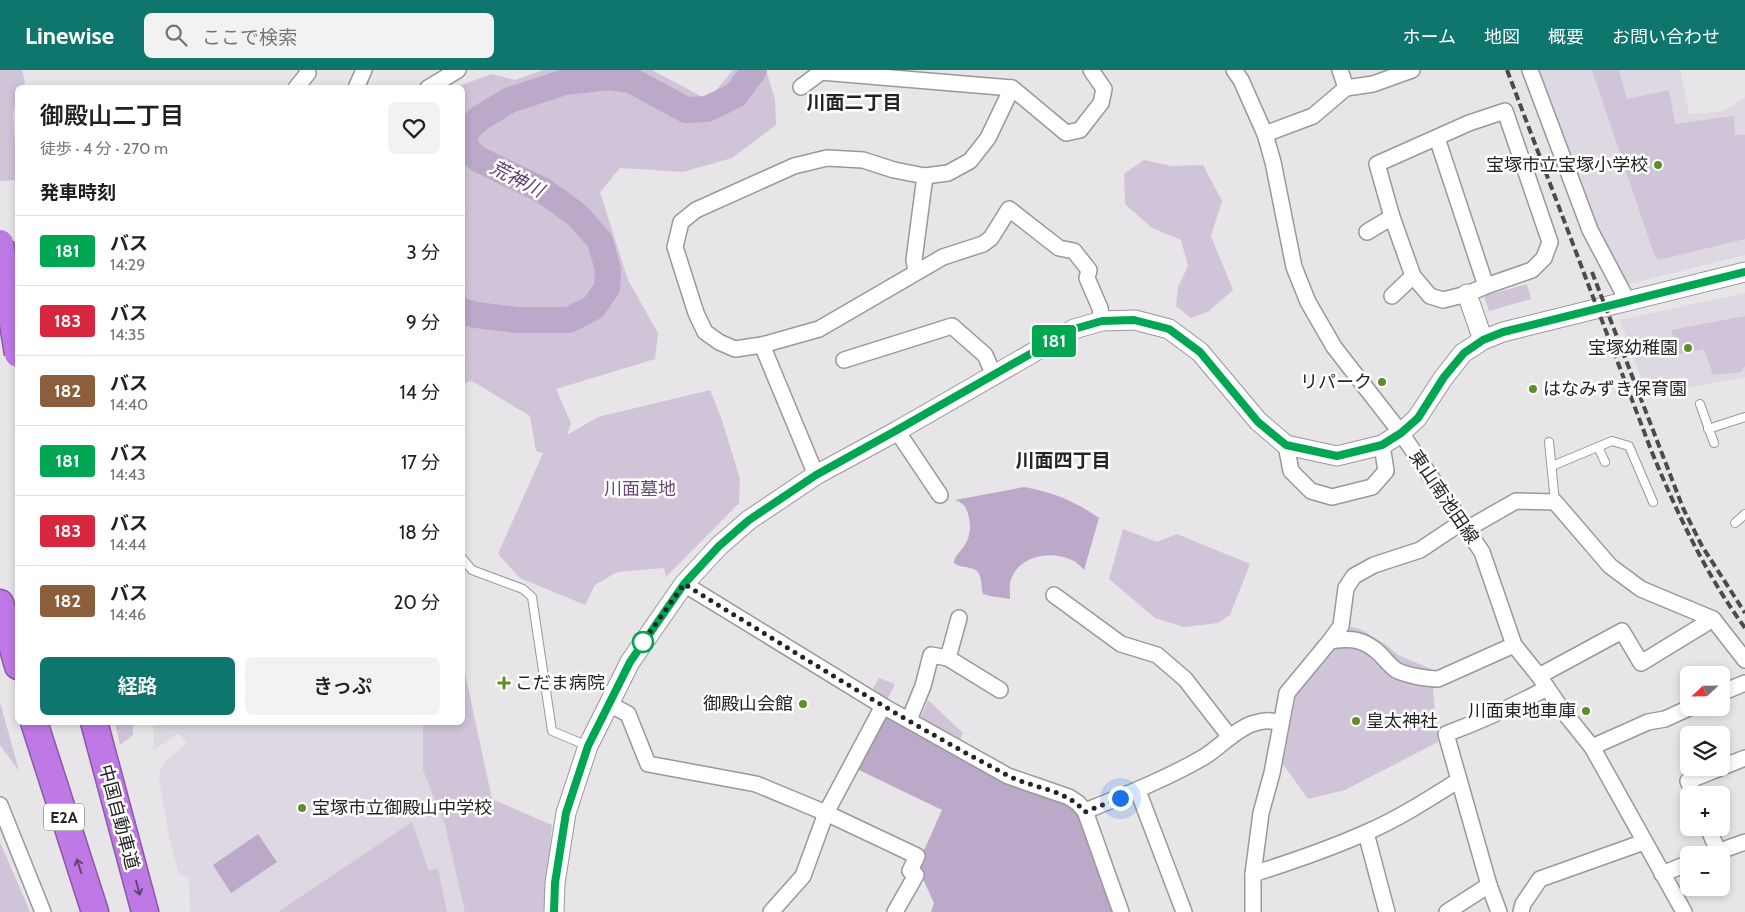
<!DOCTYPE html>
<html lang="ja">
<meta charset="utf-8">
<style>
:root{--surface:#fff;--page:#f2f2f2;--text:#202124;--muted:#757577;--line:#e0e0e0;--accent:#0f766e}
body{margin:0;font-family:Cabin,"Noto Sans JP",sans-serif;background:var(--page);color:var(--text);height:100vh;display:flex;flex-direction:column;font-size:19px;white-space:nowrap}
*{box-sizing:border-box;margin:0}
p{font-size:16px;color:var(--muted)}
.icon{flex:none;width:28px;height:28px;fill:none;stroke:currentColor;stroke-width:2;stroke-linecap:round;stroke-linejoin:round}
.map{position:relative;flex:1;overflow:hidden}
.panel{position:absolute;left:15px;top:15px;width:450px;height:640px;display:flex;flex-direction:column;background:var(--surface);border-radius:8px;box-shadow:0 2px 8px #0003}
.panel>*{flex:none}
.badge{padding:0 10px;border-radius:4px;font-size:18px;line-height:32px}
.needle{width:32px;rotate:248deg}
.tools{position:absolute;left:1680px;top:596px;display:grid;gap:10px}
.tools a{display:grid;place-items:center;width:50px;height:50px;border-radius:8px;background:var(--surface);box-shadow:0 2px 8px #0003;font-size:25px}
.you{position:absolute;width:25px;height:25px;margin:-12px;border:4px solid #fff;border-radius:50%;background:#1a73e8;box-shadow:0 0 0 8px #1a73e833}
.map>.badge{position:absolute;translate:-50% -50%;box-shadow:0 0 0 2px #fff}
h2{padding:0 25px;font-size:19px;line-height:45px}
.round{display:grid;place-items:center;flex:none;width:52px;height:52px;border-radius:8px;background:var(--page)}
.overview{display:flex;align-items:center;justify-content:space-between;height:85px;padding:0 25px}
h1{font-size:24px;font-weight:600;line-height:38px}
.cta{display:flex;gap:10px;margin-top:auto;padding:10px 25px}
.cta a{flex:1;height:58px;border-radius:8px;background:var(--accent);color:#fff;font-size:20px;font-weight:600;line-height:58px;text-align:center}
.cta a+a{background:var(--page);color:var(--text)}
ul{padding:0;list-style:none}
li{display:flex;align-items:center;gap:15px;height:70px;padding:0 25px;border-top:1px solid var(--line)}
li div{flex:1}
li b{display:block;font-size:19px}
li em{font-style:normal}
li .badge{min-width:55px;font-weight:700;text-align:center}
header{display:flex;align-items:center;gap:30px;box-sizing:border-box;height:70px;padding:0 25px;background:var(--accent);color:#fff}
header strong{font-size:24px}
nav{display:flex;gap:28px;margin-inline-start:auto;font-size:18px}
.search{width:350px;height:45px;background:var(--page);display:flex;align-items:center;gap:12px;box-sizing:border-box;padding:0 18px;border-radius:8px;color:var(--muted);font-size:19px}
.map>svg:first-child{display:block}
</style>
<header>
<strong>Linewise</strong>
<div class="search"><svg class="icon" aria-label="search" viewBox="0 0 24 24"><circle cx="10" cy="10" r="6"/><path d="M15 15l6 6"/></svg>ここで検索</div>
<nav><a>ホーム</a><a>地図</a><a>概要</a><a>お問い合わせ</a></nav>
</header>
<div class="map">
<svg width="1745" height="842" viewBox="0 0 1745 842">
<rect width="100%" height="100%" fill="#e7e5e8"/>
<g fill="#ddd8e1">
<polygon points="1534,0 1680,0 1689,44 1720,42 1745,28 1745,185 1625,215 1590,146"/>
<polygon points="1745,223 1745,307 1687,318 1646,322 1620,250"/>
<polygon points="153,653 422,653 431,711 471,842 190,842 189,807 179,805 169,766 159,709 161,697 166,690 187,674 179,663 154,680"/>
</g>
<g fill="#d0c4d9">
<polygon points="0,0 22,0 25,12 23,17 18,18 17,31 13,43 17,110 0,111"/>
<polygon points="543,0 652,0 708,30 733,0 766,0 775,29 776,55 732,88 683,102 620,98 600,122 628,210 658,263 655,289 556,319 571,353 567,365 598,347 710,320 722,350 740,409 739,433 666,507 664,498 617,502 595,515 585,535 520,508 498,484 543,383 536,381 530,346 472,311 463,313 462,18 456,17 492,4 515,10"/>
<polygon points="1592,0 1619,0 1627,29 1669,20 1675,54 1734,46 1735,65 1745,65 1745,169 1658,190 1654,184"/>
<polygon points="1144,90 1172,96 1203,95 1222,131 1211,166 1233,220 1209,241 1191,248 1176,236 1178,217 1188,196 1181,170 1152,158 1125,134 1124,104"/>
<polygon points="1527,214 1531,229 1489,241 1484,226"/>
<polygon points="1745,246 1745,296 1741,302 1713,305 1704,279 1679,284 1671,260"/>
<polygon points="1123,459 1157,472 1177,464 1250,494 1230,545 1218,553 1184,557 1155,548 1109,509"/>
<polygon points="1351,557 1360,559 1385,574 1398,585 1431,599 1438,672 1345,720 1308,729 1283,694 1297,618"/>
<polygon points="463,594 492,729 552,755 546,842 465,842 445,755 423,700 423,653 462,652"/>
<polygon points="879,608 895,614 887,630 872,620"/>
<polygon points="928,630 963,663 959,671 921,647"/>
<polygon points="0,632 19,701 0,675"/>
<polygon points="115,653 133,653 133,665 120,675"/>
<polygon points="412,752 429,801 438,798 447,842 278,842"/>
<polygon points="0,772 30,842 0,842"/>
</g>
<g fill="#bca8c9">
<path d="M1024 417C1052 422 1075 431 1099 448L1084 500C1080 496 1077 492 1072 490 1051 480 1020 485 1011 509 1009 515 1010 523 1010 529L990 526 983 524C981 518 982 509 979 504 975 495 961 499 954 493 954 487 958 484 962 479 970 469 972 457 968 444 966 436 963 433 955 430Z"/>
<path d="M885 643C914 662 943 679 974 695 986 702 998 710 1011 715 1034 725 1061 726 1079 746L1116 842H931L934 833 917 796 942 740 855 698Z"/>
<polygon points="258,764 277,792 231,823 213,795"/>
</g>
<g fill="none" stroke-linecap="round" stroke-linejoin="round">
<polyline stroke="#bca8c9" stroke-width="26" points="462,241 476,245 517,250 569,250 594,237 607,218 608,199 600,171 577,145 544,121 478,89 466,78 465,62 480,48 510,30 565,12 609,7 631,10 686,40 707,39 736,25 754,0"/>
<defs>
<g id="service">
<polyline points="1700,334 1714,373"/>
<polyline points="1708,359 1745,347"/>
<polyline points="1549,372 1555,432"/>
<polyline points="1598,377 1605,392"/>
<polyline points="1552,396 1612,371 1629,376 1653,432"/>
<polyline points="1735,453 1745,444"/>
<polyline points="462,488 472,500 523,519 532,527 552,661 588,676"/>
</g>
<g id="minor">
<polyline points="822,0 821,2 1012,18 1066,63 1080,60 1101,33 1104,19 1091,0"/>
<polyline points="1234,0 1241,10 1265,64 1273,92 1294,197 1308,232 1334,277 1401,363 1482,482 1514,575 1539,606 1563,641 1592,677 1684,842"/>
<polyline points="1340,0 1346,18"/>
<polyline points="1530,0 1590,160 1628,232"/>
<polyline points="801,17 821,2"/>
<polyline points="296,18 308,3 307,0"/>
<polyline points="356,18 364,0"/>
<polyline points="428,18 458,0"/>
<polyline points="1012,18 988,68 970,91 948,103 925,106 894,100 863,90 827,88 794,96 696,140 681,152 675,177 696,243 705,262 719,272 735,279 762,275 819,259 943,187 983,174 991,168 1009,139 1059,178 1074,181 1089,200 1087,208 1100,238 1102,251"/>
<polygon points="1505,41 1550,172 1544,188 1532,200 1486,216 1467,224 1443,230 1430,226 1413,206 1392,147 1377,94 1469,53"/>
<polyline points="1265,64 1313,46 1346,18 1373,14 1412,0"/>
<polyline points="1437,68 1486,216"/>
<polyline points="1367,162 1392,147"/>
<polyline points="916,201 914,190 925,106"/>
<polyline points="1392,226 1413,206"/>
<polyline points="762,275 816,405"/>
<polyline points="844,290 952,256 985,285 994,305"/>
<polyline points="897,361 940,425"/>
<polyline points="1286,375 1291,401 1311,421 1332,427 1372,417 1386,401 1382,375"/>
<polyline points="1467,459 1516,431 1555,432 1610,496 1641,519 1713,549 1745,590"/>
<path d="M684 514 883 636 1008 706 1069 727 1078 733 1085 741C1125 725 1166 709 1204 687 1219 678 1238 657 1255 653 1264 650 1272 649 1280 654"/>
<polyline points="1054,525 1121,574 1157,585 1185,609 1230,667"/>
<polyline points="1330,571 1341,556 1346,518 1354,506 1374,495 1420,480 1462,452"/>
<polyline points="948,588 959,548"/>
<polyline points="1539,606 1622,561 1641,593 1713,549"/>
<polyline points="1721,623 1745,613"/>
<polyline points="609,634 628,644 648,694 756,714 826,743 917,786 910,801 916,805 895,842"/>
<polyline points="909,650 923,616 931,585 948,588 1000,620"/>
<polyline points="1592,677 1648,652 1665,649 1689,638"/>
<polyline points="1138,721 1184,842"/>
<polyline points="1694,725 1688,711 1745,688"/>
<polyline points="0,735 43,842"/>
<polyline points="1085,741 1121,842"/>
<polyline points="1708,758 1718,781"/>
<polyline points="1366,763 1387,842"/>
<polyline points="1709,785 1745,772"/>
<path d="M1253 804C1291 792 1329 779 1365 763 1398 749 1429 729 1459 710"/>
<polyline points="1662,804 1689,793"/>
<polyline points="771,842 803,806 826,743 883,636"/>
<path d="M1253 842V804L1261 743 1272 703 1287 623 1330 571C1351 568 1363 568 1380 584 1385 589 1390 596 1396 600 1405 605 1427 609 1438 609L1514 575"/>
<polyline points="1447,842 1489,815"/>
<path d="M1499 842 1489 815 1446 664C1481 651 1514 636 1547 618"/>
<polyline points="1521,842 1523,834 1540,809 1644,772"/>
</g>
<g id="tertiary">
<polyline points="1467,224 1483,270"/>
<polyline points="554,842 555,813 566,743 588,676 630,592 684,514 719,476 749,450 816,405 897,361 1074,259 1102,251 1135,250 1169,259 1200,282 1258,351 1286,375 1337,386 1382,375 1401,363 1417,348 1444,307 1463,283 1483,270 1503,262 1745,202"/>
</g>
<g id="motorway">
<polyline points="0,533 18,596"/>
<polyline points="34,652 95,842"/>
<polyline points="94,652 145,842"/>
</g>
</defs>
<use href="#service" stroke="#99989a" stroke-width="10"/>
<use href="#minor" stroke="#99989a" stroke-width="18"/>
<use href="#tertiary" stroke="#99989a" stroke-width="21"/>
<use href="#motorway" stroke="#885ba2" stroke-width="29"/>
<use href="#service" stroke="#fff" stroke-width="8"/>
<use href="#minor" stroke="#fff" stroke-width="15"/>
<use href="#tertiary" stroke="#fff" stroke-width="19"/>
<use href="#motorway" stroke="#be79e6" stroke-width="26"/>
<g stroke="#4b4b4c" stroke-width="4" stroke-dasharray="8 4" stroke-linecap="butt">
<path d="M1507 0 1651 380C1677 443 1705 503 1745 558"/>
<polyline points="1592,202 1683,438 1702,476 1745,543"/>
</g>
<defs>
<polyline id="motorway-bridge" points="0,173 18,284"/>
</defs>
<use href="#motorway-bridge" stroke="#885ba2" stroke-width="29" stroke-linecap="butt"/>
<use href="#motorway-bridge" stroke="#be79e6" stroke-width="26"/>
</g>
<defs><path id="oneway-shaft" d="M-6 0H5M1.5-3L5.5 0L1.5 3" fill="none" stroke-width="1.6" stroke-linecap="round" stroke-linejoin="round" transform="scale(1.25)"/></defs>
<g stroke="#624672">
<use href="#oneway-shaft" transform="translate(79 796) rotate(-108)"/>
<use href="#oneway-shaft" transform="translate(138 818) rotate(75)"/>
</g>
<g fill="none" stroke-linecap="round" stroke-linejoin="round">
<defs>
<polyline id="line" points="554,842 555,813 566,743 588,676 630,592 684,514 719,476 749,450 816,405 897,360 1074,259 1102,251 1134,250 1169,259 1200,282 1258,352 1286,375 1337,386 1382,375 1401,363 1418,348 1444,307 1464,283 1483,270 1503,262 1745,202"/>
</defs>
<use href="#line" stroke="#fff" stroke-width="11"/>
<use href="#line" stroke="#00a651" stroke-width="8"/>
<path stroke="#242425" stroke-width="5" stroke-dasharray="0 9" d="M643 572 639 578 684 514C790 579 896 647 1007 705 1033 719 1065 718 1085 742L1120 728"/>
</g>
<g fill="#5d8f26" stroke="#fff" stroke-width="2">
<circle cx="1658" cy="95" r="5"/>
<circle cx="1688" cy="278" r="5"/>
<circle cx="1382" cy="312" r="5"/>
<circle cx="1533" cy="319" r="5"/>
<path d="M501.5 605.5h5v5h5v5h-5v5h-5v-5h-5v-5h5z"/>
<circle cx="803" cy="634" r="5"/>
<circle cx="1586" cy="641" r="5"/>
<circle cx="1356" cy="651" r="5"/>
<circle cx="302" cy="738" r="5"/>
</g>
<circle fill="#fff" stroke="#00a651" stroke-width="2.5" cx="643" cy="572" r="10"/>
<g text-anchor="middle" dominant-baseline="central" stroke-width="5" stroke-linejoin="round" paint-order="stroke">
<rect fill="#fff" stroke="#666" stroke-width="1" x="44" y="733.5" width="40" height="27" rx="4"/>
<g font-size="16" font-weight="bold" fill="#242425">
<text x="64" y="747">E2A</text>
</g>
<g font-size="18" fill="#242425" stroke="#fff" text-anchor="end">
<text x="1648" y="95">宝塚市立宝塚小学校</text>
<text x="1678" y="278">宝塚幼稚園</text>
<text x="1372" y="312">リパーク</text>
<text x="1543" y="319" text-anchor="start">はなみずき保育園</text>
<text x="515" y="613" text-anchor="start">こだま病院</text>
<text x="793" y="634">御殿山会館</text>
<text x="1576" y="641">川面東地車庫</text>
<text x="1366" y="651" text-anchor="start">皇太神社</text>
<text x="312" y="738" text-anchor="start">宝塚市立御殿山中学校</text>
</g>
<g font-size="18" fill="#674979" stroke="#fff">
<text x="640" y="419">川面墓地</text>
</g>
<g font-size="18" fill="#242425" stroke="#fff">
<text transform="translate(1444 427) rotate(56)">東山南池田線</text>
<text transform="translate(119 747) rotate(75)">中国自動車道</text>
</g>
<g font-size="19" font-weight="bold" fill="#242425" stroke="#fff">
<text x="854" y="32">川面二丁目</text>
<text x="1063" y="390">川面四丁目</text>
</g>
<g font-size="19" font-style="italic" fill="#5d406e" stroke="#fff">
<text transform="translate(517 109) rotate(27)">荒神川</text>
</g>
</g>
</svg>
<div class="tools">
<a><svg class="needle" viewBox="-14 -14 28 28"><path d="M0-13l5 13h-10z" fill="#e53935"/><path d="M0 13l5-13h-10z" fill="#757577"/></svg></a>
<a><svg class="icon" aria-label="layers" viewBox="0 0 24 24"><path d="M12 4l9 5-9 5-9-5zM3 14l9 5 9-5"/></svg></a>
<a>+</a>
<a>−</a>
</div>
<div class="you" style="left:1120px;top:728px"></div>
<b class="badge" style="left:1054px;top:271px;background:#00a651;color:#fff">181</b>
<section class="panel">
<div class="overview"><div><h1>御殿山二丁目</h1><p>徒歩 · 4 分 · 270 m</p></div><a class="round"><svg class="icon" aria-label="heart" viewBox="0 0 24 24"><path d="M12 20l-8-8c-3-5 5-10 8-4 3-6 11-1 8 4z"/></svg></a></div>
<h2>発車時刻</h2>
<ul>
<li><span class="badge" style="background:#00a651;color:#fff">181</span><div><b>バス</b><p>14:29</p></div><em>3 分</em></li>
<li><span class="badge" style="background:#d7263d;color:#fff">183</span><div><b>バス</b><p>14:35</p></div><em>9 分</em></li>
<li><span class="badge" style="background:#8b5e3c;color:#fff">182</span><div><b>バス</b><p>14:40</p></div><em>14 分</em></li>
<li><span class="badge" style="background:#00a651;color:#fff">181</span><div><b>バス</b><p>14:43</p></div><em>17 分</em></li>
<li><span class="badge" style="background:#d7263d;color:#fff">183</span><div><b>バス</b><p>14:44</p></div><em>18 分</em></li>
<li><span class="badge" style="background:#8b5e3c;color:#fff">182</span><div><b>バス</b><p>14:46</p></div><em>20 分</em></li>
</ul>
<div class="cta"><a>経路</a><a>きっぷ</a></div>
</section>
</div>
